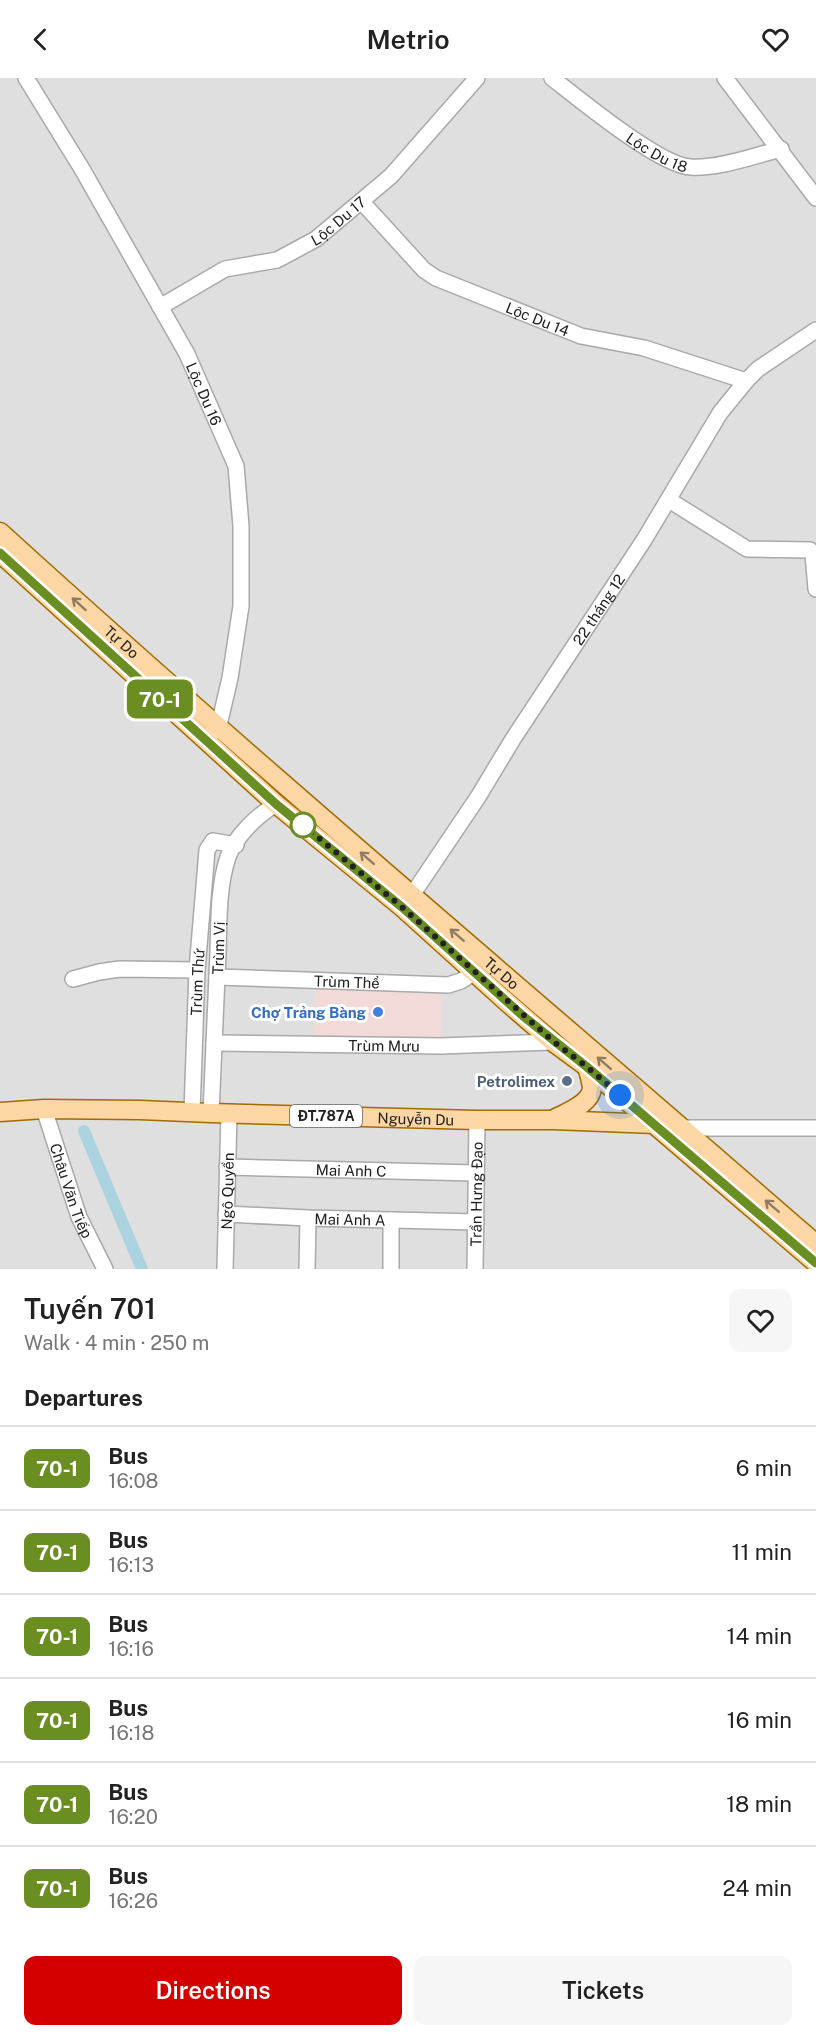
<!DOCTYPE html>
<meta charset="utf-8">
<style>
:root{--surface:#fff;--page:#f6f6f6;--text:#222;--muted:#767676;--line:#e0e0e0;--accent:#d40000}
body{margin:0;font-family:"Public Sans",sans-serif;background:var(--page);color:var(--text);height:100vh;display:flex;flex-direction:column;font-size:22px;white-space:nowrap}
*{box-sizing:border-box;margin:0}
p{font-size:20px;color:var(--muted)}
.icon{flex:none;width:33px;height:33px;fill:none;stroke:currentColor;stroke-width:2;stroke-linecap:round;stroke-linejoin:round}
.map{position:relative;height:1191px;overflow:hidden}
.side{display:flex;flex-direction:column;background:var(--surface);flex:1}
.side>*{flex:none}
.badge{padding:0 12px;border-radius:9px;font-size:21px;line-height:39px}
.you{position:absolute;width:30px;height:30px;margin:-15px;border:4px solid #fff;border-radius:50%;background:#1a73e8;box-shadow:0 0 0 9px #1a73e833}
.map>.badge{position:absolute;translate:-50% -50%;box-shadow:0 0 0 3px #fff}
h2{padding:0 24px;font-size:22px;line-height:54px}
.round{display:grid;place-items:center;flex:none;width:63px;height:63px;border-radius:12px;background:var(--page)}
.headline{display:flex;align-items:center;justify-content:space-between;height:102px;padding:0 24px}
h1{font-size:28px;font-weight:600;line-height:45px}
.action{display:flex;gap:12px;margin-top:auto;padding:12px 24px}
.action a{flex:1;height:69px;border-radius:12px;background:var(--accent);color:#fff;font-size:24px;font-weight:600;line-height:69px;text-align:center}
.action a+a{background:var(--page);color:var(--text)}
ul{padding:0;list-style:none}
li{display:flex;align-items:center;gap:18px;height:84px;padding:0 24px;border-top:2px solid var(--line)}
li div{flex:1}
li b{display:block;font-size:22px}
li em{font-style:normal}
li .badge{min-width:66px;font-weight:700;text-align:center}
header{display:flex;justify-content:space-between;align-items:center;height:78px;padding:0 24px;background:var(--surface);font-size:27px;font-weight:600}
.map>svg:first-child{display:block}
</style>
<header><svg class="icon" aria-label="back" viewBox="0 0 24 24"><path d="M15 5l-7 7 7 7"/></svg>Metrio<svg class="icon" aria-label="heart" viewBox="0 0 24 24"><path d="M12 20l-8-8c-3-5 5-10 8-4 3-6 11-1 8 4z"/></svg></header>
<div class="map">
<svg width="816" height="1191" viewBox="0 0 816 1191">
<rect width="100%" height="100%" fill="#f2efe9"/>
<rect fill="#e0dfdf" x="0" y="0" width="816" height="1191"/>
<polygon fill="#f2dad9" points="315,907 442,910 441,962 314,958"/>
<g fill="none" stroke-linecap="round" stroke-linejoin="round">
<polyline stroke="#aad3df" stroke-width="12" points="84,1053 142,1191"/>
<defs>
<g id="minor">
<path id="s1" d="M26 0 82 91 187 276 236 388 241 448V528L230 600 219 647 211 656"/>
<path id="s2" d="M552 0C579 21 659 87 690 89 718 91 753 78 781 71"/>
<polyline points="725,0 816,120"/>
<path id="s3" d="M362 124 424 192 436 200 581 258 644 270 746 303"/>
<path id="s4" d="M160 229 225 191 277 182 316 161 391 98 477 0"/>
<polyline points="669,422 747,471 810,472 813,476 816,511"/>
<path id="s5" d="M406 826 478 719 513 661 644 462 720 335 746 303 758 291 816 252"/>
<path id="s6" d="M217 899 448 907 461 903 475 894"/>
<polyline points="73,901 99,894 120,891 197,892"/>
<path id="s7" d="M214 965 440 968 553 964"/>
<path id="s8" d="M44 1031 79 1139 105 1191"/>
<path id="s9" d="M192 1034 197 892 207 772 213 763 236 767"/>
<path id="s10" d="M211 1035C213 982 216 928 218 875 219 844 218 809 228 779 236 757 257 738 276 726"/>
<polyline points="680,1050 816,1050"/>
<path id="s11" d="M227 1089 476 1095"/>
<path id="s12" d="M226 1136 308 1140 476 1144"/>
<polyline points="391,1142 391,1191"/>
<path id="s13" d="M225 1191 229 1036"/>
<polyline points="307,1191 308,1140"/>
<path id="s14" d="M475 1191 477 1042"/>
</g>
<g id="major">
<path id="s15" d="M0 454C267 697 544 929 816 1166"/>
<polyline points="0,475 276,726 403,830 508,925 553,964 587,989 816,1185"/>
<path id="s16" d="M0 1034 44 1031 140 1032 211 1035 477 1042H553L655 1046"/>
<path d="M556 1040C568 1034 592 1025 592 1009 591 1003 589 995 587 989"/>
</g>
</defs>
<use href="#minor" stroke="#a9a9a9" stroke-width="18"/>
<use href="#major" stroke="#a06b00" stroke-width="21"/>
<use href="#minor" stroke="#fff" stroke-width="15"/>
<use href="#major" stroke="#fcd6a4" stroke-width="18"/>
</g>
<defs><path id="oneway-shaft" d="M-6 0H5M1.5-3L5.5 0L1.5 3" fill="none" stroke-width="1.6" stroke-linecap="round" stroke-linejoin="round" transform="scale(1.5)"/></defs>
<g stroke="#8f7c63">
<use href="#oneway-shaft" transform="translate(79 526) rotate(-138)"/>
<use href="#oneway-shaft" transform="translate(367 780) rotate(-139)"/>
<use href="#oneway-shaft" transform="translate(457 857) rotate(-139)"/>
<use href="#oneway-shaft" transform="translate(604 985) rotate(-139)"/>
<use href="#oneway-shaft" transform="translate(772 1128) rotate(-139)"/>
</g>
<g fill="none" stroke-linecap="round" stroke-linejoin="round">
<defs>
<polyline id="line" points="0,475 276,726 403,830 523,938 587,989 816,1185"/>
</defs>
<use href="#line" stroke="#fff" stroke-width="14"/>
<use href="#line" stroke="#6b8e23" stroke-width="9"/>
<polyline stroke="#222" stroke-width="6" stroke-dasharray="0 10.8" points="303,747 403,830 553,963 587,989 620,1017"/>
</g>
<circle fill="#fff" stroke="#6b8e23" stroke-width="3" cx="303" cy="747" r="12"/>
<circle fill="#3f7fe0" stroke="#fff" stroke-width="2" cx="378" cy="934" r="6"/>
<circle fill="#5c6f8a" stroke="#fff" stroke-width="2" cx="567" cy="1003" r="6"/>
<g text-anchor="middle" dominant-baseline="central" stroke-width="6" stroke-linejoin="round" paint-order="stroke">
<rect fill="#fff" stroke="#646464" stroke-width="1.5" x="290" y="1027" width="72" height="22" rx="4.5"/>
<g font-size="14" font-weight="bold" fill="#222">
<text x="326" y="1038">ĐT.787A</text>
</g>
<g font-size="15" fill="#222" stroke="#fff">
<text stroke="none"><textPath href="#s2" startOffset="129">Lộc Du 18</textPath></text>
<text stroke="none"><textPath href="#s4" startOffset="201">Lộc Du 17</textPath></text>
<text stroke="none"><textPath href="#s3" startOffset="216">Lộc Du 14</textPath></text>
<text stroke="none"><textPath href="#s1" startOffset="363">Lộc Du 16</textPath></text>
<text stroke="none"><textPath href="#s5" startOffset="352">22 tháng 12</textPath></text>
<text stroke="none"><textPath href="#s15" startOffset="164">Tự Do</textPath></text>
<text stroke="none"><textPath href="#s10" startOffset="165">Trùm Vị</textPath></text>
<text stroke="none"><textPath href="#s15" startOffset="668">Tự Do</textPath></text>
<text stroke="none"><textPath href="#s6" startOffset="130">Trùm Thể</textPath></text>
<text stroke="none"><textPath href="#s9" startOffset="130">Trùm Thứ</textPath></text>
<text stroke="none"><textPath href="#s7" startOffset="170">Trùm Mưu</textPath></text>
<text stroke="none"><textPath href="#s16" startOffset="416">Nguyễn Du</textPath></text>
<text stroke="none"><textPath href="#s11" startOffset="124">Mai Anh C</textPath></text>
<text stroke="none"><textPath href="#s8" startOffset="86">Châu Văn Tiếp</textPath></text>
<text stroke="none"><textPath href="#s13" startOffset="78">Ngô Quyền</textPath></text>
<text stroke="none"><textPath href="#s14" startOffset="75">Trần Hưng Đạo</textPath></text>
<text stroke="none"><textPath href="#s12" startOffset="124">Mai Anh A</textPath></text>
</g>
<g font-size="15" font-weight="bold" fill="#366cbe" stroke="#fff" text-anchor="end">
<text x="366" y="934">Chợ Trảng Bàng</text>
</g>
<g font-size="15" font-weight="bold" fill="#4e5e75" stroke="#fff" text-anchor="end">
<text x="555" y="1003">Petrolimex</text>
</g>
</g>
</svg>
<div class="you" style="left:620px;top:1017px"></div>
<b class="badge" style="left:160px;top:621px;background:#6b8e23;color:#fff">70-1</b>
</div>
<section class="side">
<div class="headline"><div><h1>Tuyến 701</h1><p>Walk · 4 min · 250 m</p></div><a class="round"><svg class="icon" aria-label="heart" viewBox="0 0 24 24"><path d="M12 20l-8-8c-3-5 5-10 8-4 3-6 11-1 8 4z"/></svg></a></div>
<h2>Departures</h2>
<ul>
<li><span class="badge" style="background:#6b8e23;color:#fff">70-1</span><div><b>Bus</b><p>16:08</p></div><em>6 min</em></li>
<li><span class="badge" style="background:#6b8e23;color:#fff">70-1</span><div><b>Bus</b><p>16:13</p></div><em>11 min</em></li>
<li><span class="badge" style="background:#6b8e23;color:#fff">70-1</span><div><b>Bus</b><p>16:16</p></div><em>14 min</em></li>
<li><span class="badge" style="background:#6b8e23;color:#fff">70-1</span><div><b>Bus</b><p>16:18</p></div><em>16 min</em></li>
<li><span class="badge" style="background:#6b8e23;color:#fff">70-1</span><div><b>Bus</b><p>16:20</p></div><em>18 min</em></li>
<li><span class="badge" style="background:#6b8e23;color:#fff">70-1</span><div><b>Bus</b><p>16:26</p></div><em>24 min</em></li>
</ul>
<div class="action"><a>Directions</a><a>Tickets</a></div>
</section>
